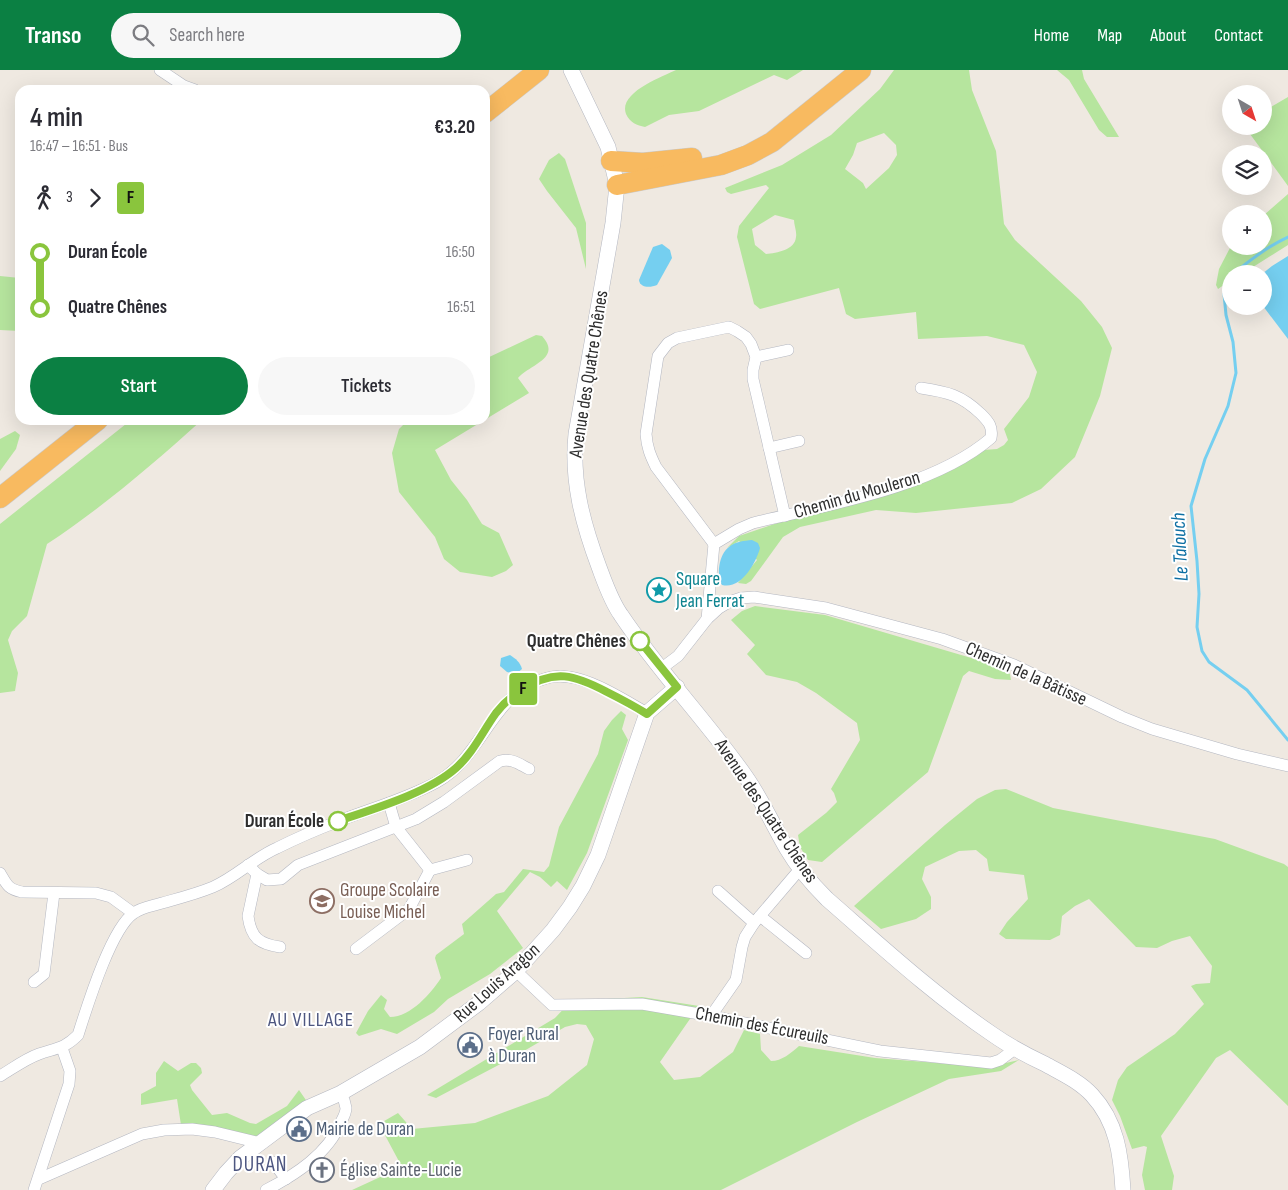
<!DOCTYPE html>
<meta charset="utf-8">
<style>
:root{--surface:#fff;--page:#f7f7f7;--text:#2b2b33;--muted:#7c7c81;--accent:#0b8043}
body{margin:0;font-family:"Sofia Sans Condensed",sans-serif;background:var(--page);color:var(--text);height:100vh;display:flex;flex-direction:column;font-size:19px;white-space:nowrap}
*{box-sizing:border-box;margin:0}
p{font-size:16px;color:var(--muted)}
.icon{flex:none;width:28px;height:28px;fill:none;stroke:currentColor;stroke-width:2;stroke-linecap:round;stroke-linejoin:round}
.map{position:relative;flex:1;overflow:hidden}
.side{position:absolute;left:15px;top:15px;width:475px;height:340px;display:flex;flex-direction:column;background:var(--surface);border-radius:15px;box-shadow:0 5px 20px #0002}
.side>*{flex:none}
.badge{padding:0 10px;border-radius:4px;font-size:18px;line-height:32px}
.needle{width:32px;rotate:141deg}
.tools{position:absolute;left:1222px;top:15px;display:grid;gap:10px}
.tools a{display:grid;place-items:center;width:50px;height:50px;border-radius:50%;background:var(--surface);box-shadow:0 5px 20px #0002;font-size:25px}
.map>.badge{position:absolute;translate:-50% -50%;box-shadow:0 0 0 2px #fff}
.legs{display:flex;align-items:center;gap:8px;height:55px;padding:0 15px;font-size:16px}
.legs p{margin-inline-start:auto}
.head{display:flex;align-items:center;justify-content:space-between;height:85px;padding:0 15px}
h1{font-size:28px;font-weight:600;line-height:38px}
.primary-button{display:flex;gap:10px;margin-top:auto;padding:10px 15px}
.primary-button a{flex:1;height:58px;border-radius:30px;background:var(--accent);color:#fff;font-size:20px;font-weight:600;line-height:58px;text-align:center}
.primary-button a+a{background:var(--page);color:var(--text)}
ul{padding:0 15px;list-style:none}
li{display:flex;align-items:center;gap:18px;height:55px;font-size:19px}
li i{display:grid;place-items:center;width:8px;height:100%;margin:0 6px;background:currentColor}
li i::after{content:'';width:12px;height:12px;margin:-6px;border:4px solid;border-radius:50%;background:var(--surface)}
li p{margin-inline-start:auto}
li:first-child i{background:linear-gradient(#0000 50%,currentColor 0)}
li:last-child i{background:linear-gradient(currentColor 50%,#0000 0)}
header{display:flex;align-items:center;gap:30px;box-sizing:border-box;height:70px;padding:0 25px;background:var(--accent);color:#fff}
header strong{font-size:24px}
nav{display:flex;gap:28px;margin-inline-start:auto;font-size:18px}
.search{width:350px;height:45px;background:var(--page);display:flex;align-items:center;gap:12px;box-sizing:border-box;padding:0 18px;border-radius:28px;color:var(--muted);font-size:19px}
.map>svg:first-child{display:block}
</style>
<header>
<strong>Transo</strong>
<div class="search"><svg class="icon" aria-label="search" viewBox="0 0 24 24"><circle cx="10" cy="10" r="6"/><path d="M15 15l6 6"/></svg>Search here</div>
<nav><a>Home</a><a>Map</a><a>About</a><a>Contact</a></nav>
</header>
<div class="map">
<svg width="1288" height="1120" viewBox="0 0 1288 1120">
<rect width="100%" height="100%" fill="#efe9e1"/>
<g fill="#b6e59e" fill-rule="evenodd">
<path d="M676 0H803L787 10 774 5 699 41 669 45 645 57C637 55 630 53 626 44 618 23 661 7 676 0Z"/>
<path d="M894 0H969L972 20 996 81 1004 154 1015 170 1081 231 1102 257 1112 278 1100 326 1075 387 1041 419 1012 433 916 443 876 440 800 457 783 467 751 511 746 514 738 513 757 490 739 471 727 478 739 466 783 451 893 423 932 409 984 380 997 379 1004 375 1008 370 1004 359 1029 327 1037 302 1024 275 987 266 918 269 916 242 855 249 846 244 839 218 760 239 754 234 737 167 739 156 769 118 766 115 731 124 727 122 725 118 782 95 831 65 880 19ZM884 63 896 75 897 85 889 98 866 119 863 113 845 99 853 85 857 73ZM775 145 794 150C794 155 797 162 796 167 795 180 777 183 766 184L755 175 752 159Z"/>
<polygon points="1057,0 1082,0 1084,9 1119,67 1107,67 1099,60 1069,10"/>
<polygon points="1288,27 1288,116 1250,64 1248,56 1264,56 1264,41"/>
<polygon points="559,83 565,89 586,153 586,199 576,158 547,121 539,109 549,90"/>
<polygon points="1288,124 1288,175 1242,204 1231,204 1231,210 1218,219 1216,215 1219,199 1231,176 1264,176 1264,145"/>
<polygon points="0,206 20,208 20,261 0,260"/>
<path d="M536 265 542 266C562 288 531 294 518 308L529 323 435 380 451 410 467 430 482 454 499 463 513 495 506 501 492 507 460 502 444 489 435 467 399 422 392 383 399 359 408 350H485V289Z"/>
<path d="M131 350H202C153 394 102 438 47 474L27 546 12 561 8 570 18 603 15 621 0 623V454Z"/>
<polygon points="15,361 20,365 16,379 0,401 0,369"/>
<polygon points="755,536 825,545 985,592 1010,604 1011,610 995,609 969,601 963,606 928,702 822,792 808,790 800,777 798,765 826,743 837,732 834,723 831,719 860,670 857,653 816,623 797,612 766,605 747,584 755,575 731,550 742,541"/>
<path d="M621 641 626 645 622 659 628 670 587 783 567 820 557 811 551 817 540 807 530 802 497 841 523 878 490 904 448 929 434 942 397 964 381 959 359 966 356 963 368 941 381 925 387 930 384 939 390 947C411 947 431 923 441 908L435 888 436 885 464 864 462 854 496 824 504 822 523 799 544 802 549 796 559 757 598 684 604 661 612 650Z"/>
<polygon points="1006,719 1053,738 1215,769 1284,794 1288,797 1288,1036 1230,980 1216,988 1161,1066 1174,1106 1172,1120 1145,1120 1142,1105 1147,1077 1144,1076 1132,1079 1120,1046 1112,1030 1118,1010 1127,997 1175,964 1204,934 1191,916 1196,914 1210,913 1212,896 1190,866 1172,871 1157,878 1136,877 1089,829 1075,836 1062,846 1060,865 1050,870 1006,869 999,864 1007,852 1028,829 1024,805 989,801 987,789 976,780 959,781 925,797 922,809 931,827 931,839 916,849 881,859 854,836 945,755 977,729 995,720"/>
<path d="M642 927 699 936 660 992 674 1010 700 1007 733 982 744 960 760 964 761 980 771 991C782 991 791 983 799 976L875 988 988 997 1019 990 1001 1001 949 1009 857 1052 721 1120H352L402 1097 379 1054 398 1043 412 1059 475 1053 548 1026 587 995 594 969 586 955 577 954 565 957 512 988 436 1028 427 1025 555 948 571 931Z"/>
<polygon points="164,991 178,1001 191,993 196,993 201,998 202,1003 190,1015 192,1020 212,1045 227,1043 250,1053 256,1054 287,1036 299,1020 308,1033 257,1069 181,1055 177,1029 141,1035 141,1024 156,1016 156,1003"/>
</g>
<g fill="#75cff0">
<path d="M662 174 670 180 672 188 657 215C650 218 640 218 639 210L653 177Z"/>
<polygon points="1288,186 1288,269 1263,236 1264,204 1262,204 1272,196"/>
<path d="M752 470 758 473 760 478C756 493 741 520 722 515 716 505 719 484 729 477 736 471 744 471 752 470Z"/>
<path d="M510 585C516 589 520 592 522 599L516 604 507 602 500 596 501 588Z"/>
</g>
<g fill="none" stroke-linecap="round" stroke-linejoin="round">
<g stroke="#75cff0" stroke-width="3">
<path d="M1233 204C1250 190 1268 176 1288 167"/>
<polyline points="1228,209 1231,206"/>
<polyline points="1224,224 1226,245 1233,272 1236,303 1228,336 1205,389 1191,436 1197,491 1199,524 1197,557 1202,581 1209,592 1247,620 1288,670"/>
</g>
<defs>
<g id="minor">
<polyline points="160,0 184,16 195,20"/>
<polyline points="756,287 788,280"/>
<polyline points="769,378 799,371"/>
<path d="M714 474 656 397C650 385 647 377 646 364L658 286 668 273 677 268 729 257 737 261 746 267 751 274 756 287 753 300V309L785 446"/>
<path d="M714 474 739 459 753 453C827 435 933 418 991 368 993 357 989 352 981 344 961 325 948 322 921 318"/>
<polyline points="707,549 714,474"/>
<polyline points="662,598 678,586 707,549 719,538 729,532 741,528 754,527 826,538 942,569 1014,595 1122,647 1152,659 1237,684 1288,696"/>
<polyline points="389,733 396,757 430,800"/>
<path d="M248 795 257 804 267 810 281 809 298 795 416 749 444 732 500 691C512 688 519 694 529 699"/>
<polyline points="430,800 467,790"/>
<path d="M0 803C7 815 8 819 22 822L96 823 111 827 133 843"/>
<path d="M257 804 248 846C251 868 259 874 280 877"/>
<polyline points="718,821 754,853"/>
<polyline points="760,846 806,883"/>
<polyline points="356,879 409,839 430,800"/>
<polyline points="516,901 552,935 642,934 711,946 880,981 991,993 1000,990 1015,979"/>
<polyline points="34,912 44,904 54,823"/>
<polyline points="711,946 736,910 742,877 745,867 754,853 800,799"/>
<path d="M0 1006C12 999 25 989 39 984 56 978 64 979 78 965 87 937 111 858 134 843 142 837 153 836 162 833 180 828 196 824 213 817 236 807 254 788 277 778 297 768 318 759 339 751 372 738 406 729 437 712 484 686 491 622 547 608 579 599 620 628 647 643"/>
<polyline points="273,1092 286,1109"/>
<polyline points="39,1109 142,1064 164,1060 192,1059 215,1062 260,1073"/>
<polyline points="34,1120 69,1014 70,1001 62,978"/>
<path d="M266 1120C295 1105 328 1084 341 1052 343 1048 346 1043 346 1038 345 1032 343 1027 341 1023"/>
</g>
<g id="tertiary">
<path d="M571 0 608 77 617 115 613 153 576 364C571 411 583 454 599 497 605 513 611 531 621 545 659 602 707 651 746 707 762 730 773 755 787 779 798 798 812 814 827 829 881 876 933 924 992 964 1009 976 1026 985 1045 994 1061 1003 1079 1011 1092 1025 1117 1052 1121 1085 1123 1120"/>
<polyline points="213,1120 226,1103 240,1088 307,1038 341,1023 420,977 479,933 516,901 553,860 570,837 583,816 598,785 647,643 677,617"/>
</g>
<g id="trunk">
<polyline points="485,43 539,0"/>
<polyline points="611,91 643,93 692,88"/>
<polyline points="617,115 721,95 748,85 772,72 861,0"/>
<polyline points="0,428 98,350"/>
</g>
</defs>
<use href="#minor" stroke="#b4b7c1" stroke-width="12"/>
<use href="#tertiary" stroke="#b4b7c1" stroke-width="16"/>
<use href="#trunk" stroke="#c9c9c9" stroke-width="21"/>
<use href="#minor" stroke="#fff" stroke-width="11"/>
<use href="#tertiary" stroke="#fff" stroke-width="15"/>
<use href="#trunk" stroke="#f8ba60" stroke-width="20"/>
</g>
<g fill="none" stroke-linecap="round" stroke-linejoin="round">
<defs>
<path id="line-1" d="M338 751C373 739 428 723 456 698 473 683 483 661 496 643 503 634 512 626 522 620 554 598 575 605 607 622 621 629 634 636 647 644L677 617 640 571"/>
</defs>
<use href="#line-1" stroke="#fff" stroke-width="11"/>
<use href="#line-1" stroke="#8ac53d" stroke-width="8"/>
</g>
<defs>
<symbol id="sight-ring" viewBox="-11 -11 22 22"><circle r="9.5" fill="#fff" stroke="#0f9aa8" stroke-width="1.5"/><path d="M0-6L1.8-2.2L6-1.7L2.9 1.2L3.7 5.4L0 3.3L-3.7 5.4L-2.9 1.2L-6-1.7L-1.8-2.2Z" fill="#0f9aa8"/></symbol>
<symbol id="school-ring" viewBox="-11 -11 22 22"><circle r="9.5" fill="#fff" stroke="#8d6e63" stroke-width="1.5"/><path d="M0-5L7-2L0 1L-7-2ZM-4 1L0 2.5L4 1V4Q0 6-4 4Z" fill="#8d6e63"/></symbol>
<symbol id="civic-ring" viewBox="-11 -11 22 22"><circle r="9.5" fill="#fff" stroke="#5c6f8a" stroke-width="1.5"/><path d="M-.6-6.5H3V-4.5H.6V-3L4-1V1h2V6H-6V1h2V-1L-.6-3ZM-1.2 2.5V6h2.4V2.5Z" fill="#5c6f8a"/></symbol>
<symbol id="church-ring" viewBox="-11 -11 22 22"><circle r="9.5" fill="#fff" stroke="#6b7280" stroke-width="1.5"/><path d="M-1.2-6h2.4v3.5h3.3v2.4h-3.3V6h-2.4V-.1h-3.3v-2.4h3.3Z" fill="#6b7280"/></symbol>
</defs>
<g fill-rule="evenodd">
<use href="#sight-ring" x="645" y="506" width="28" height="28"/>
<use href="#school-ring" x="308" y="817" width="28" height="28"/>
<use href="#civic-ring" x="456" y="961" width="28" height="28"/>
<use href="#civic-ring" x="285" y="1045" width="28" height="28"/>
<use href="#church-ring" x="308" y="1086" width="28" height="28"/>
</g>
<g fill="#fff" stroke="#8ac53d" stroke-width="2.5">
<circle cx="640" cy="571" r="9"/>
<circle cx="338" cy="751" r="9"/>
</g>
<g text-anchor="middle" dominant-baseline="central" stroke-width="4" stroke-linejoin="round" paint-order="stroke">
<g font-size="19" fill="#2e2e2e" stroke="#fff">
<text transform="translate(589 304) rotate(-81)">Avenue des Quatre Chênes</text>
<text transform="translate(857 425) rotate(-16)">Chemin du Mouleron</text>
<text transform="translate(1026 604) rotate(24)">Chemin de la Bâtisse</text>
<text transform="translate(766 741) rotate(56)">Avenue des Quatre Chênes</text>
<text transform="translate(497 913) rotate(-42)">Rue Louis Aragon</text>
<text transform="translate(762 956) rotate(11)">Chemin des Écureuils</text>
</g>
<g font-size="19" fill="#0d838f" stroke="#fff" text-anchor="start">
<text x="676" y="509">Square<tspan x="676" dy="22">Jean Ferrat</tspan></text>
</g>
<g font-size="19" font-weight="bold" fill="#2e2e2e" stroke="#fff" text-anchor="end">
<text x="626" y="571">Quatre Chênes</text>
<text x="324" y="751">Duran École</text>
</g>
<g font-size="19" fill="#785e54" stroke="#fff" text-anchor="start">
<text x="340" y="820">Groupe Scolaire<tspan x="340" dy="22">Louise Michel</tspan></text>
</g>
<g font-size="19" fill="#4e5e75" stroke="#fff" text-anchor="start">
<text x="488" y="964">Foyer Rural<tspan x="488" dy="22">à Duran</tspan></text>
<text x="316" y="1059">Mairie de Duran</text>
</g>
<g font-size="19" fill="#5b616d" stroke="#fff" text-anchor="start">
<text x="340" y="1100">Église Sainte-Lucie</text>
</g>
<g font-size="20" font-style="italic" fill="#0d6fa3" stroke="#fff">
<text transform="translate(1180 477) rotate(-93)">Le Talouch</text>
</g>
<g font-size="20" letter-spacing="1" fill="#4d5680" stroke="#fff">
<text x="311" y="950">AU VILLAGE</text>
</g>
<g font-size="21" letter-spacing="1" fill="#4d5680" stroke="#fff">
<text x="260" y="1094">DURAN</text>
</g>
</g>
</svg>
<div class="tools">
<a><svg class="needle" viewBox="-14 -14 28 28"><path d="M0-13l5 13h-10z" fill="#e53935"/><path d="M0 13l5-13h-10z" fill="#7c7c81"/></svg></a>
<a><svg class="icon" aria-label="layers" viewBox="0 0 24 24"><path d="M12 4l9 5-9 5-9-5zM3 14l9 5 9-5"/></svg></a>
<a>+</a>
<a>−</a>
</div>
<b class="badge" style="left:523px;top:619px;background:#8ac53d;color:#111">F</b>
<section class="side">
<div class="head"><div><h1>4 min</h1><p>16:47 – 16:51 · Bus</p></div><b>€3.20</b></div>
<div class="legs"><svg class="icon" aria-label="walk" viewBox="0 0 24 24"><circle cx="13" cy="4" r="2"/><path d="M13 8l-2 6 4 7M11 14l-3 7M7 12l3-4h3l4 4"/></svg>3<svg class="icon" aria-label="forward" viewBox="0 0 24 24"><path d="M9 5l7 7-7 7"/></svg><b class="badge" style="background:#8ac53d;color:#111">F</b></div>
<ul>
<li><i style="color:#8ac53d"></i><b>Duran École</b><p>16:50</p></li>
<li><i style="color:#8ac53d"></i><b>Quatre Chênes</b><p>16:51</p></li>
</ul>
<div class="primary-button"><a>Start</a><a>Tickets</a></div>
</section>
</div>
